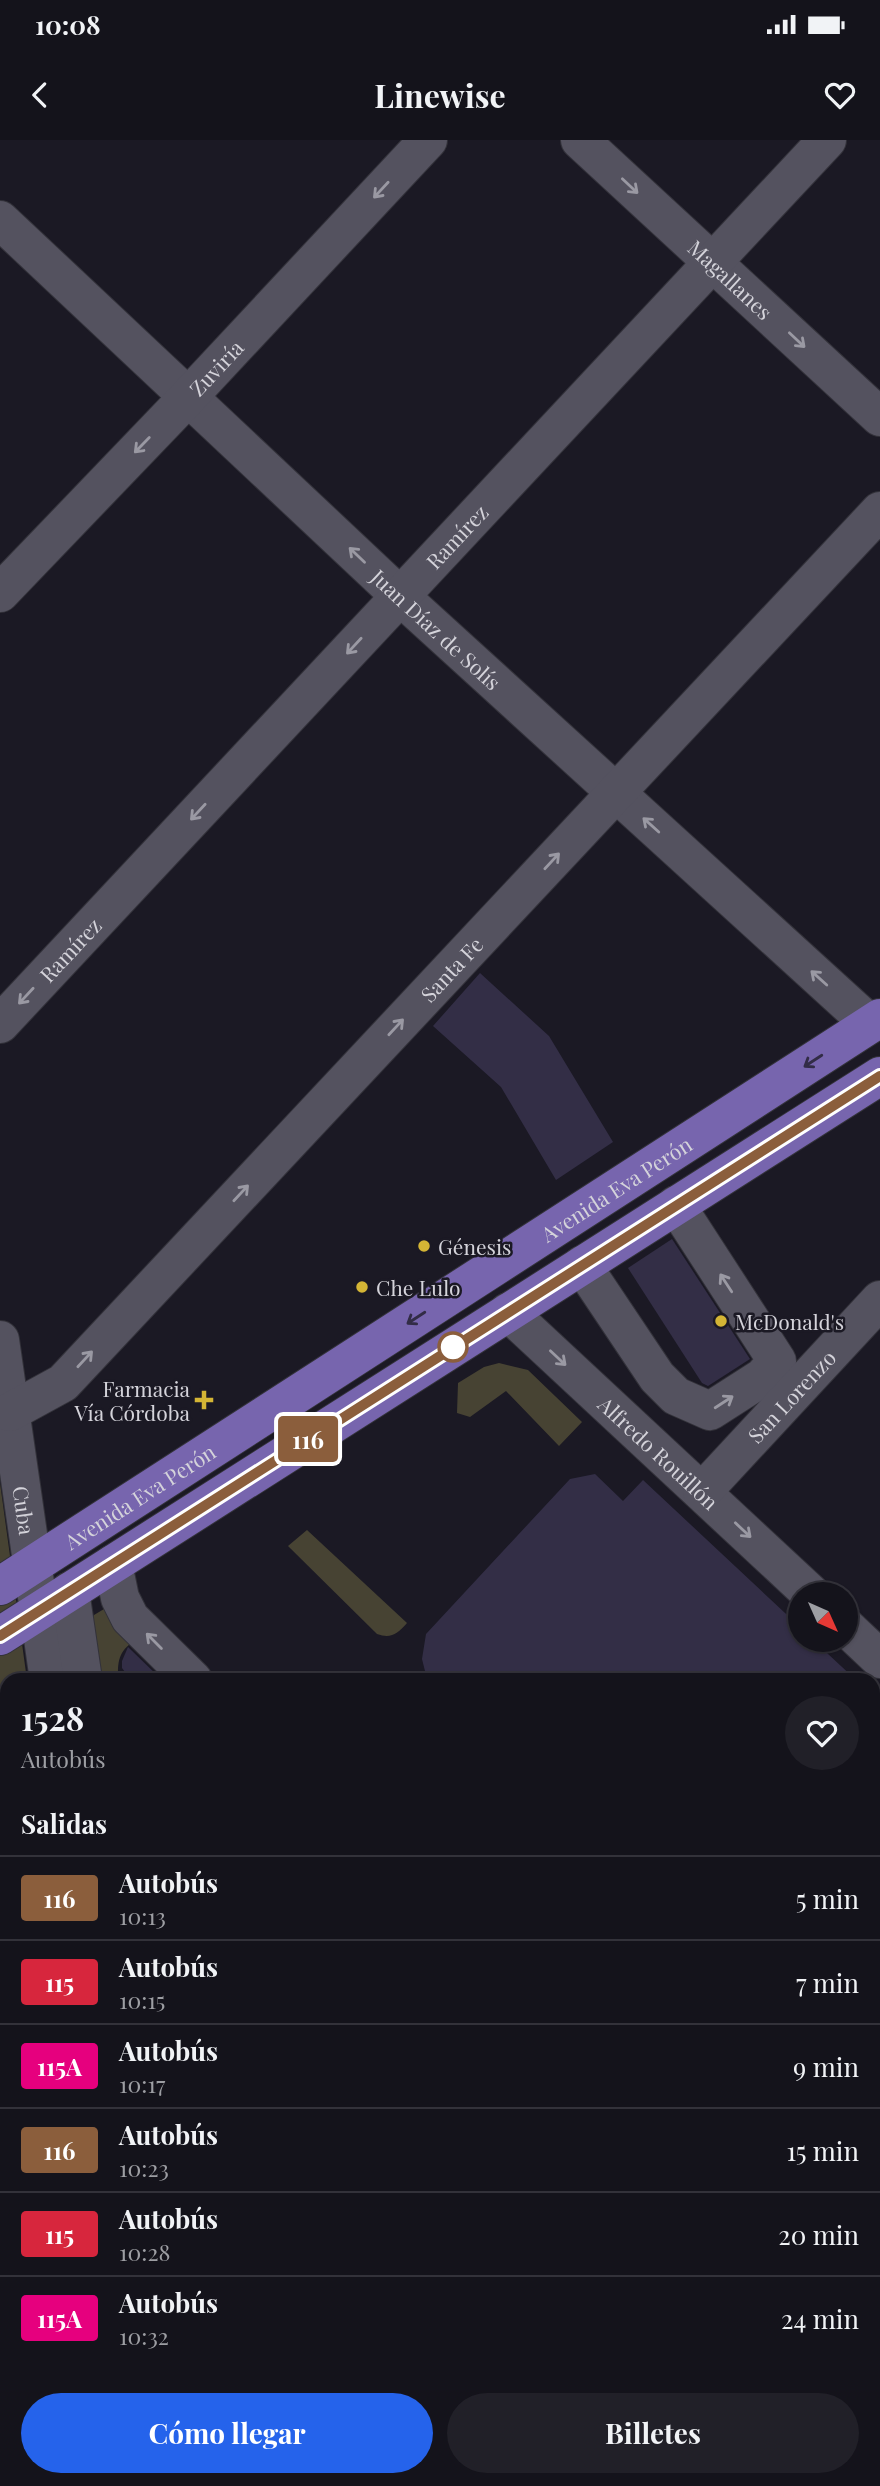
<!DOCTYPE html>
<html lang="es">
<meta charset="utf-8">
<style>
:root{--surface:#14131b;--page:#212028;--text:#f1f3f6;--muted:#9d9ea3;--line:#33323a;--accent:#2563eb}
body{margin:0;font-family:"Playfair Display",serif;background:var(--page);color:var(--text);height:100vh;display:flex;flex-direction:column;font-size:26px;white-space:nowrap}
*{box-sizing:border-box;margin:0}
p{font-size:23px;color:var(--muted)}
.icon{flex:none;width:38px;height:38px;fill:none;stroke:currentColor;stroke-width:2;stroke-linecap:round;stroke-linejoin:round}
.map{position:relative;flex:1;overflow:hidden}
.panel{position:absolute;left:0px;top:1533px;width:880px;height:814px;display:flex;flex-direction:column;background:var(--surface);border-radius:21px 21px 0 0;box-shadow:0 2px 5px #0004,0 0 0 2px var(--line)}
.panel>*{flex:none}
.badge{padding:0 14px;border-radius:5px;font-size:24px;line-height:46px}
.needle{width:46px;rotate:135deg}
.buttons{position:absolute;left:788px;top:1442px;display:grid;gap:14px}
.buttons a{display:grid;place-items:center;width:70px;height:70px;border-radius:50%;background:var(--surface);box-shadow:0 2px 5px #0004,0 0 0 2px var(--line);font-size:35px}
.map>.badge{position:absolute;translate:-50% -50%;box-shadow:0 0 0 4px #fff}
h2{padding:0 21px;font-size:26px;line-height:63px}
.round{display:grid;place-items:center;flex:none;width:74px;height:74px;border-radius:37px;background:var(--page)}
.headline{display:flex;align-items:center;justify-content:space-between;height:119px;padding:0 21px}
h1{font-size:33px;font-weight:700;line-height:52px}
.primary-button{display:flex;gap:14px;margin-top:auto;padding:14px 21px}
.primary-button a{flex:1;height:80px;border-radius:42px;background:var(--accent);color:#fff;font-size:28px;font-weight:700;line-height:80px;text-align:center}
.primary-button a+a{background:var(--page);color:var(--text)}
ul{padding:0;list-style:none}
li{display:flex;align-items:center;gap:21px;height:84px;padding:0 21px;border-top:2px solid var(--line)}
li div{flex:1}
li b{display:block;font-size:26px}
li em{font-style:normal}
li .badge{min-width:77px;font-weight:700;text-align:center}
.status{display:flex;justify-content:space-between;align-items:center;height:49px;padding:0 35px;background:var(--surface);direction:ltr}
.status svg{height:19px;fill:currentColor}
header{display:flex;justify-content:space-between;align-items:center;height:91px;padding:0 21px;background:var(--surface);font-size:32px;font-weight:700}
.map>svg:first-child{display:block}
</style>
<div class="status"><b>10:08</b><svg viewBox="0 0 49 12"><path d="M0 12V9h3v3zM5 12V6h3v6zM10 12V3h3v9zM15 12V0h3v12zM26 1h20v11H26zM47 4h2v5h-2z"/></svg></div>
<header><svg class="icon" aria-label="back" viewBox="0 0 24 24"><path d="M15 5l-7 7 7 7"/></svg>Linewise<svg class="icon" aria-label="heart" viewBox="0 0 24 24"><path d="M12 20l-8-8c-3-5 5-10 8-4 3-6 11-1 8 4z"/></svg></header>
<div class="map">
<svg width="880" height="2346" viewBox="0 0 880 2346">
<rect width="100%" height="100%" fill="#1b1924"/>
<g fill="#474333">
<polygon points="499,1223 528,1230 582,1282 559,1306 506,1251 470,1277 457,1273 458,1243 484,1227"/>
<polygon points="0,1343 27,1540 7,1540 7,2266 0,2221"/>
<path d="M307 1390 407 1483C397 1494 391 1499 377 1494L288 1406Z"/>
<path d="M114 1463 141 1497C125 1506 118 1513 118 1532L124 1540H89L85 1506 94 1475Z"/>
<polygon points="18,2340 137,2340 137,2346 19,2346"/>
<polygon points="177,2340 311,2340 317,2346 178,2346"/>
</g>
<g fill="#332e46">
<polygon points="480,833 549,896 613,1002 556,1040 501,947 433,886"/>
<polygon points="672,1099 750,1219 708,1246 702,1243 628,1128"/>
<polygon points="595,1334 623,1361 643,1340 800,1487 800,1500 813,1500 856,1540 434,1540 425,1531 422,1519 426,1494 570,1339"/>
<polygon points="128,1507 162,1540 131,1540 122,1528 122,1521"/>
</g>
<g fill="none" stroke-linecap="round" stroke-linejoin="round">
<defs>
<g id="minor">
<path id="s1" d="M580 0 880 277"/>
<path id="s2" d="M0 80 400 456 870 884"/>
<path id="s3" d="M0 453 189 256 428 0"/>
<path id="s4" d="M0 884 827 0"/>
<polyline points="582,1125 657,1237 676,1256 710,1271 763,1237 777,1221 676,1065"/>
<path id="s5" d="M508 1172 811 1454"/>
<path id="s6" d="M0 1200 49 1540"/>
<path id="s7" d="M10 1272 63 1243 880 371"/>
<path id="s8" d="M702 1352 880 1160"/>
<polyline points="113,1424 120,1458 130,1478 193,1540"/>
<polyline points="70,1451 83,1540"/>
<polyline points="845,1486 880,1519"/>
<polyline points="873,1951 880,1944"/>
<polyline points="873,2103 880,2109"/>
<polyline points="167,2340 168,2346"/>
<polyline points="325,2340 332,2346"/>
<polyline points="504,2346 510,2340"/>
</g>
<g id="major">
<path id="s9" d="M0 1446 880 878"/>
<polyline points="0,1496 880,936"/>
</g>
</defs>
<use href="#minor" stroke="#33323a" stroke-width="40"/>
<use href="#major" stroke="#33323a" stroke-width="40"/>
<use href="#minor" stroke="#54525f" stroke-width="38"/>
<use href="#major" stroke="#7765ae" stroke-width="38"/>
<defs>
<g id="rail">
<polyline points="0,1766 7,1812"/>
<polyline points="0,1896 7,1941"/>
<polyline points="69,2340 70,2346"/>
<polyline points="88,2340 89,2346"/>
</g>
</defs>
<use href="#rail" stroke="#7d7b84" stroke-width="8"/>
<use href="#rail" stroke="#1b1924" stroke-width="5" stroke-dasharray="16" stroke-linecap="butt"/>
</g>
<defs><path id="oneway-shaft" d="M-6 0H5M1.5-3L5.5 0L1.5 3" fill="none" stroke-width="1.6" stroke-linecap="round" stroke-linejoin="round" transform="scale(1.75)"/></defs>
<g stroke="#9a99a3">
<use href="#oneway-shaft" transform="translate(630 46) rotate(43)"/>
<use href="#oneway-shaft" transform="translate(381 50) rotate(133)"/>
<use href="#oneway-shaft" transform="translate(797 200) rotate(43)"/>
<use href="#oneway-shaft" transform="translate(142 305) rotate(134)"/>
<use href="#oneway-shaft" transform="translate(357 415) rotate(-136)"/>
<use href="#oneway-shaft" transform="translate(354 506) rotate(133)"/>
<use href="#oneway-shaft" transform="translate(198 672) rotate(133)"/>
<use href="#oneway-shaft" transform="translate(651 685) rotate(-138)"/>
<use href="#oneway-shaft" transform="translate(552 721) rotate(-47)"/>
<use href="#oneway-shaft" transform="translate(819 838) rotate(-138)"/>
<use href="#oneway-shaft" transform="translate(26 856) rotate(133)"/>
<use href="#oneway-shaft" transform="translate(396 887) rotate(-47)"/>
<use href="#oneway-shaft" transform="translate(241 1053) rotate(-47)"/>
<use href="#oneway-shaft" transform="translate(726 1143) rotate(-123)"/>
<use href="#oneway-shaft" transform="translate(558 1218) rotate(43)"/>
<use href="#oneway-shaft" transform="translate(85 1219) rotate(-47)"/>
<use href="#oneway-shaft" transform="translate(724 1262) rotate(-33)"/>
<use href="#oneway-shaft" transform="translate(743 1390) rotate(43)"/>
<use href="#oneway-shaft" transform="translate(154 1501) rotate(-135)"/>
</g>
<g stroke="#322c46">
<use href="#oneway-shaft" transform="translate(813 921) rotate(147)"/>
<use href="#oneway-shaft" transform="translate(416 1178) rotate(147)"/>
</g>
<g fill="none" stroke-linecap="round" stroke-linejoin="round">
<defs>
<polyline id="line" points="0,1496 880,936"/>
</defs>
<use href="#line" stroke="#fff" stroke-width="16"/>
<use href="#line" stroke="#8b5e3c" stroke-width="10"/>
</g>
<g fill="#d4b535" stroke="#1b1924" stroke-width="2.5">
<circle cx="424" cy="1106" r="7"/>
<circle cx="362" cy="1147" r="7"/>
<circle cx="721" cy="1181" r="7"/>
<path d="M200.5 1249.5h7v7h7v7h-7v7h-7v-7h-7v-7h7z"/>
</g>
<circle fill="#fff" stroke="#8b5e3c" stroke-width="3.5" cx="453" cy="1207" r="14"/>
<g text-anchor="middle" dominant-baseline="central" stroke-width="5" stroke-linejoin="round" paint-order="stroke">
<g font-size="21" fill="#d4d3da" stroke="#1b1924">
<text stroke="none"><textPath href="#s1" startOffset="205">Magallanes</textPath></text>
<text stroke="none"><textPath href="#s3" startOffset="312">Zuviría</textPath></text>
<text stroke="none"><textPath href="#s4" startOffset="668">Ramírez</textPath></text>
<text stroke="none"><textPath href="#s2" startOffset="598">Juan Díaz de Solís</textPath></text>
<text stroke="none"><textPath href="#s4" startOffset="102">Ramírez</textPath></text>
<text stroke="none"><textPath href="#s7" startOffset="628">Santa Fe</textPath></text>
<text stroke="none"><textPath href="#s9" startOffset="733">Avenida Eva Perón</textPath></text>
<text stroke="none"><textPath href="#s8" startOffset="131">San Lorenzo</textPath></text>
<text stroke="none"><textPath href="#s5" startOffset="206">Alfredo Rouillón</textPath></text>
<text stroke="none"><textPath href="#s9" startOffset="166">Avenida Eva Perón</textPath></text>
<text stroke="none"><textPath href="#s6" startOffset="172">Cuba</textPath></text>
</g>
<g font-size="21" fill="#d4d3da" stroke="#1b1924" text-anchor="start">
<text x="438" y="1106">Génesis</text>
<text x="376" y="1147">Che Lulo</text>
<text x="735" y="1181">McDonald's</text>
<text x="190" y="1248" text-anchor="end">Farmacia<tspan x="190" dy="24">Vía Córdoba</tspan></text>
</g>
</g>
</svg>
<div class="buttons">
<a><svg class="needle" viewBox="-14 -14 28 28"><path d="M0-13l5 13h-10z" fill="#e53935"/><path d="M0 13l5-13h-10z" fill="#9d9ea3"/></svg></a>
</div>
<b class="badge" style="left:308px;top:1299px;background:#8b5e3c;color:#fff">116</b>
<section class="panel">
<div class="headline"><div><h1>1528</h1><p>Autobús</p></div><a class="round"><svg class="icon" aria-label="heart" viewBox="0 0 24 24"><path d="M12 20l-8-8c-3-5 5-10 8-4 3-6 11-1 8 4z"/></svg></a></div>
<h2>Salidas</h2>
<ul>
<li><span class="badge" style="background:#8b5e3c;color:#fff">116</span><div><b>Autobús</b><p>10:13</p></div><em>5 min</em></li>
<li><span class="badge" style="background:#d7263d;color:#fff">115</span><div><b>Autobús</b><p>10:15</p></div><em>7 min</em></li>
<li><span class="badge" style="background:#e6007e;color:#fff">115A</span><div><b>Autobús</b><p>10:17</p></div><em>9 min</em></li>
<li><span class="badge" style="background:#8b5e3c;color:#fff">116</span><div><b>Autobús</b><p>10:23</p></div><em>15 min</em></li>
<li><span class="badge" style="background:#d7263d;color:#fff">115</span><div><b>Autobús</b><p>10:28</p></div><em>20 min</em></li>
<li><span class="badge" style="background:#e6007e;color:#fff">115A</span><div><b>Autobús</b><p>10:32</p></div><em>24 min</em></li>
</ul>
<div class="primary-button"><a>Cómo llegar</a><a>Billetes</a></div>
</section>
</div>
